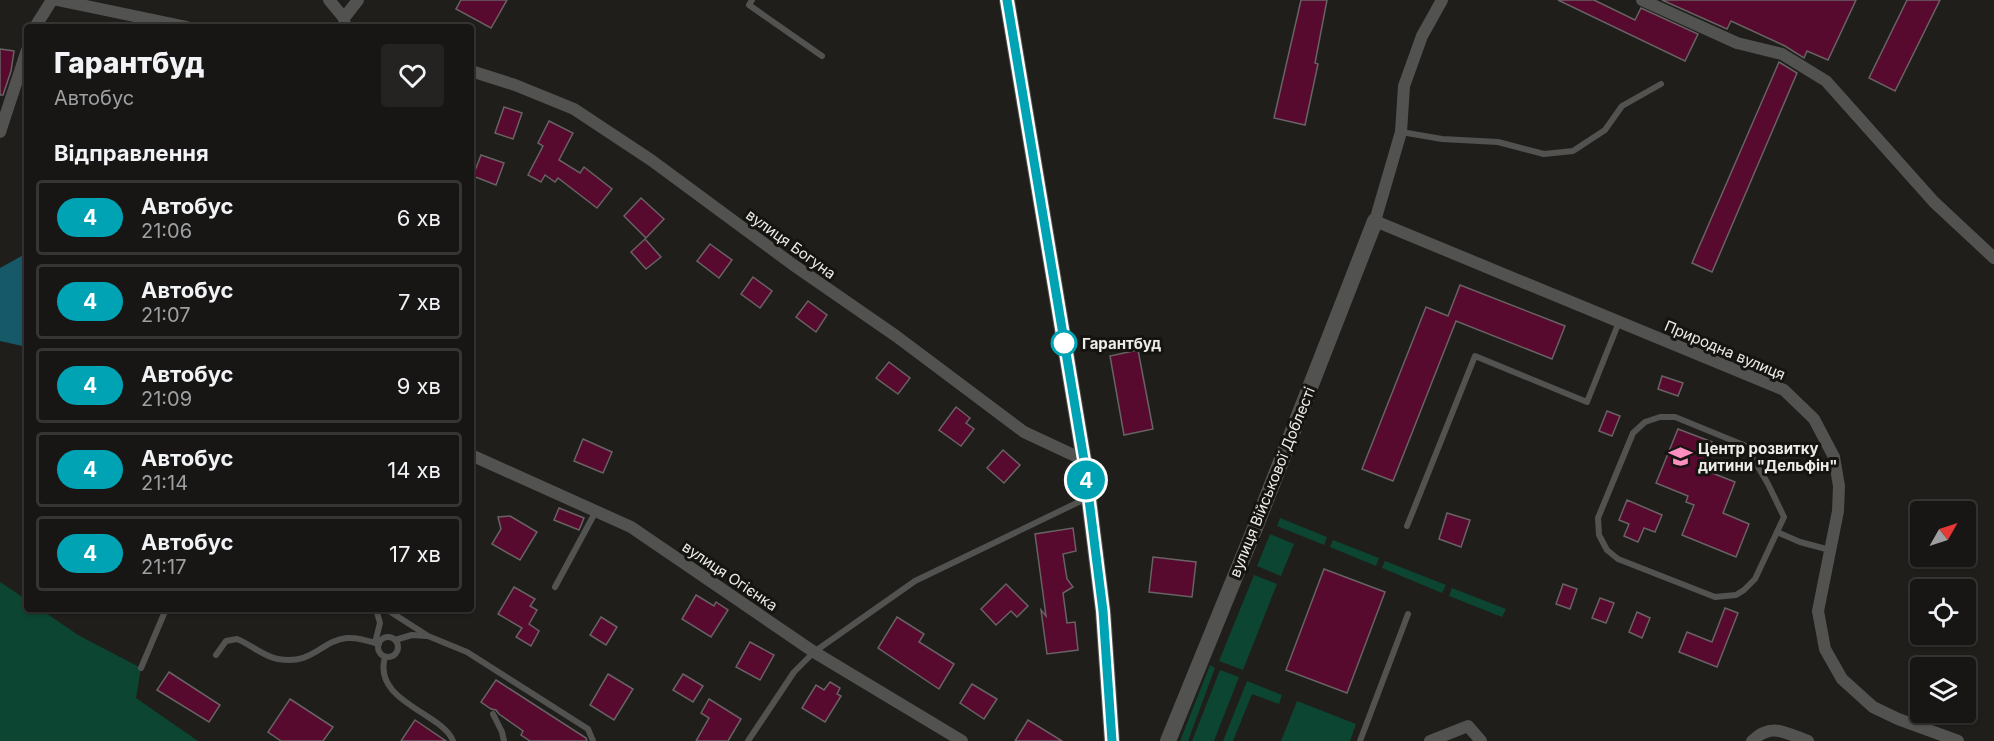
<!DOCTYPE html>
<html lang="uk">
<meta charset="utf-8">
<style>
:root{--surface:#171614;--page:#242322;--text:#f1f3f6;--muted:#9e9fa0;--line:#363534}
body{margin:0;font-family:Inter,sans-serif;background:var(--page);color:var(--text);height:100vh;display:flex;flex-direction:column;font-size:22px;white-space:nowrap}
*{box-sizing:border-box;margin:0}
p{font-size:20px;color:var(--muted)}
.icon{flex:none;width:33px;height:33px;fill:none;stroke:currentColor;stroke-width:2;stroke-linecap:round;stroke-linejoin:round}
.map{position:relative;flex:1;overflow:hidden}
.side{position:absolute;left:24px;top:24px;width:450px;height:588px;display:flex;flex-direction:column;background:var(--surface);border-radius:6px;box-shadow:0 2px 4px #0004,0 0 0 2px var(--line)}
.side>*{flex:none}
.badge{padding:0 12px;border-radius:20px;font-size:21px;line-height:39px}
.needle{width:39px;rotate:51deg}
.controls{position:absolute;left:1910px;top:501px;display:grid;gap:12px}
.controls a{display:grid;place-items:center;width:66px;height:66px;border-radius:6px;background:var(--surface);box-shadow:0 2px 4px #0004,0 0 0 2px var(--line);font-size:30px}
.map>.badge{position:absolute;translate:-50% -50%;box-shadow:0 0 0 3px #fff}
h2{padding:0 30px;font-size:22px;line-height:54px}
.round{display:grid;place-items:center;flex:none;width:63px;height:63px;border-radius:6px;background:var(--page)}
.head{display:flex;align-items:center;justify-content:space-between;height:102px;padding:0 30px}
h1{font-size:28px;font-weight:800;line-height:45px}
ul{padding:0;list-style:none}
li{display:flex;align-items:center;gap:18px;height:75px;margin:0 12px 9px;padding:0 18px;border:3px solid var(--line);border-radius:6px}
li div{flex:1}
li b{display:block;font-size:22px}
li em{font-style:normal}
li .badge{min-width:66px;font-weight:700;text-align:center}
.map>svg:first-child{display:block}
</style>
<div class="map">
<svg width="1994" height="741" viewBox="0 0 1994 741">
<rect width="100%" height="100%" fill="#1f1e1a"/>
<g fill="#0c4531">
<polygon points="1280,518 1327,537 1324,545 1277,526"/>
<polygon points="1270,534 1294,544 1281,576 1257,566"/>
<polygon points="1333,540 1379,558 1376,566 1330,547"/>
<polygon points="1385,561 1446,585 1442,593 1382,568"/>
<polygon points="1254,575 1277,584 1243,670 1219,661"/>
<polygon points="0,582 27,600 27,609 40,609 78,635 141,668 136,698 198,741 0,741"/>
<polygon points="1452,588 1506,609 1502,617 1449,596"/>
<polygon points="1210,665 1215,668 1188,741 1180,741"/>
<polygon points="1220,670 1239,677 1214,741 1192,741"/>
<polygon points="1247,681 1282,695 1279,704 1252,694 1233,741 1223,741"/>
<polygon points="1297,701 1356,724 1350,741 1281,741"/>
</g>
<polygon fill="#165968" points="27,253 27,347 0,341 0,268"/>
<g fill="#58092e" stroke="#676263" stroke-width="1.5">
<polygon points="461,0 507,0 491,28 456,9"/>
<polygon points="1301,0 1327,0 1315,63 1318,64 1305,125 1274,118"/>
<polygon points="1558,0 1594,0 1635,20 1641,8 1698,34 1685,61"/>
<polygon points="1662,0 1856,0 1828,60 1807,51 1804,58 1785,46 1731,21 1727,29"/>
<polygon points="1907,0 1940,0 1895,91 1869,78"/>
<polygon points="0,49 14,51 11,71 3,95 0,95"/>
<polygon points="1779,62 1797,73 1712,272 1692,263"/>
<polygon points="504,107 522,113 513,139 495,133"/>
<polygon points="549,121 573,133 559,160 580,173 584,167 612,189 597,208 558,178 555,182 545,175 541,182 528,175 543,146 538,143"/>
<polygon points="481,155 504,163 496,185 473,176"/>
<polygon points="641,198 664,219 646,238 624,216"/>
<polygon points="645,239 661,257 646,269 631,252"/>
<polygon points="710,244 732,260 719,278 697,261"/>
<polygon points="753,277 772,291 760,308 741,294"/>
<polygon points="1460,285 1565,326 1552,359 1456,321 1393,481 1362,469 1426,307 1448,316"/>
<polygon points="808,301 827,315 816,332 796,317"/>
<polygon points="1138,350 1153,429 1124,435 1110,356"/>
<polygon points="889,362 910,378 898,394 876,378"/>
<polygon points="1662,376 1683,383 1678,396 1658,389"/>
<polygon points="956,407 970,418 966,423 974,429 961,446 939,430"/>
<polygon points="1607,411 1620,416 1612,436 1599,431"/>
<polygon points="1678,429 1712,442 1702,469 1735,482 1723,513 1749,524 1736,557 1682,535 1694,505 1686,502 1688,496 1656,483"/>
<polygon points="583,439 612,452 603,473 574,461"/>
<polygon points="1003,450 1020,465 1004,483 987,468"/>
<polygon points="1627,500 1662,515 1655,532 1644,528 1638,542 1624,536 1629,524 1619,520"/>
<polygon points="559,508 584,518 579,530 554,520"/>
<polygon points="1447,513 1470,520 1461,547 1439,539"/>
<polygon points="510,516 537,532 520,560 492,544 501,529 498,517"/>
<polygon points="1073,528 1076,551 1063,554 1067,579 1073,587 1063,593 1067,623 1075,622 1078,650 1047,654 1041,610 1046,616 1035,534"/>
<polygon points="1153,557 1196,562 1192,597 1149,592"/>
<polygon points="1324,569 1385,592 1347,693 1286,670"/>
<polygon points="1006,584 1028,606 1017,617 1011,611 996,625 981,609"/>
<polygon points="1563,584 1577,589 1570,609 1556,604"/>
<polygon points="514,587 535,599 530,606 537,610 529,624 539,631 531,646 516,637 522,628 498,614"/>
<polygon points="696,595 714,606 716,602 728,610 711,637 682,619"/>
<polygon points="1600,598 1614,603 1606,623 1592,618"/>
<polygon points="1725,608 1738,613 1717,667 1679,652 1687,632 1712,642"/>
<polygon points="1637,612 1650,618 1642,638 1629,632"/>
<polygon points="601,617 617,627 606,645 590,635"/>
<polygon points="897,617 924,634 919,642 954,664 939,689 878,648"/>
<polygon points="750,642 774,655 760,680 736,667"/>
<polygon points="169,672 220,705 209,722 157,690"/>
<polygon points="608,674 633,689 614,720 590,705"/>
<polygon points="683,674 703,686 693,702 673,690"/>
<polygon points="496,680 586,738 587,741 530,741 521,735 523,731 499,714 496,710 491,709 481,702"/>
<polygon points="830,682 840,688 837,694 841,696 825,722 802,708 816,685 824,690"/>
<polygon points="972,684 997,699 984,719 960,703"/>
<polygon points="290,699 333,727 323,741 281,741 268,732"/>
<polygon points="709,699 741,719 728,741 696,741 709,718 701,713"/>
<polygon points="415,720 446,741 401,741"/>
<polygon points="1028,720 1062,741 1015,741"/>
</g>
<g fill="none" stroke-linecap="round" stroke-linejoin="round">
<g stroke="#525251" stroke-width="6">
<polyline points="752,0 749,5 822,56"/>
<polyline points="1401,132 1442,139 1498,142 1544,154 1573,151 1605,130 1622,106 1661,84"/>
<polygon points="1660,417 1675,417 1746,446 1768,484 1784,517 1755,579 1744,590 1736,595 1715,597 1618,559 1607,550 1599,535 1598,518 1633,433 1645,422"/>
<polyline points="1407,526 1475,356 1587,402 1619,322"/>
<polyline points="1777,532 1800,542 1830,550"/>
<polyline points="555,587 596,511"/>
<polyline points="386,609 428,636 467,652 588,729 593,741"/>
<circle cx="388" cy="647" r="10"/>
<polyline points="395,640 412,635 427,636"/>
<polyline points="375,643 380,623 376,609"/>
<path d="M216 655 226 641 237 639C250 644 264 657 278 659 314 665 320 641 347 638 358 637 369 641 379 644"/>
<path d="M385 657C372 702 443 713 453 741"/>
<polyline points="141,668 166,609"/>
<polyline points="493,714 502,732 504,741"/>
<polyline points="748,741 794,672 814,652 915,581 1087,498"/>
<polyline points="1360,741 1408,614"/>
</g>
<g stroke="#525251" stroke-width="12">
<polyline points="57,0 187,27"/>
<polyline points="329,0 344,18"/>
<polyline points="1442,0 1422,36 1404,86 1401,132 1375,221 1784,390 1814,419 1834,457 1839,486 1838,511 1818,611 1825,649 1842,679 1873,707 1898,719 1958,741"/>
<polyline points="1642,0 1737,43 1782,54 1826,81 1934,202 1994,258"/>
<polyline points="35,27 52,0"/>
<polyline points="345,27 344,18 358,0"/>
<polyline points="471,71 515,85 574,109 651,160 792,264 896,336 1024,432 1084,460"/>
<polyline points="0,132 27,50"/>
<polyline points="471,455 631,527 814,652 962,741"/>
<polyline points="1430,741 1468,726 1481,741"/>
<path d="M1752 741C1772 722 1785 733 1808 741"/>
</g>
<g stroke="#525251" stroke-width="16">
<polyline points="1007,0 1084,460 1103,611 1112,741"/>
<polyline points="1168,741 1257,523 1375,221"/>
</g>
</g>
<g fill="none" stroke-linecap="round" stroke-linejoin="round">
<defs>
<polyline id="line" points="1007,0 1084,460 1103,611 1112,741"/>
</defs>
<use href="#line" stroke="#fff" stroke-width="14"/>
<use href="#line" stroke="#00a3b4" stroke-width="9"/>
</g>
<defs>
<symbol id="school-bare" viewBox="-9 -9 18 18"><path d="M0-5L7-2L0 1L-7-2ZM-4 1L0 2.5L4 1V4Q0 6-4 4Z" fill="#fd8ec0" stroke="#161411" stroke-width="2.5" paint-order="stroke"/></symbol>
</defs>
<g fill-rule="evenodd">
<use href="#school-bare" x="1664" y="440" width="33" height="33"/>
</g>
<circle fill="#fff" stroke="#00a3b4" stroke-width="3" cx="1064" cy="343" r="12"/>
<g text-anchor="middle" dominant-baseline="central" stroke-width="6" stroke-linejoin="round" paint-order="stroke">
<g font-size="15" fill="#ecece9" stroke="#161411">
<text transform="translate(791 244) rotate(36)">вулиця Богуна</text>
<text transform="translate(1725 350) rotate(23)">Природна вулиця</text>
<text transform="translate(1272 482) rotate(-68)">вулиця Військової Доблесті</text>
<text transform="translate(730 576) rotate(34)">вулиця Огієнка</text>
</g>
<g font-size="15" font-weight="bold" fill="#ecece9" stroke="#161411" text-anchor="start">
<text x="1082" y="343">Гарантбуд</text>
</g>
<g font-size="15" font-weight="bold" fill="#ecece9" stroke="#161411" text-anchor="start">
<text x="1698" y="448">Центр розвитку<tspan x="1698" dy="17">дитини "Дельфін"</tspan></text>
</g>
</g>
</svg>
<div class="controls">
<a><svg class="needle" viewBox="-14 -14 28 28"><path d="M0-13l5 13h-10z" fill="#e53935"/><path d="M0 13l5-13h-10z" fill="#9e9fa0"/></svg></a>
<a><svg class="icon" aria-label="locate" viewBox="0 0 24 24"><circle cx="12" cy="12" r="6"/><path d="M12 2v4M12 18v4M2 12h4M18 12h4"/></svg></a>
<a><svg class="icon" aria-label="layers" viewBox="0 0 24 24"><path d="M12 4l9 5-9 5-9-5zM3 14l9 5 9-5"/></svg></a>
</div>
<b class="badge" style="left:1086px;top:480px;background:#00a3b4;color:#fff">4</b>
<section class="side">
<div class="head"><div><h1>Гарантбуд</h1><p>Автобус</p></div><a class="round"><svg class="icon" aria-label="heart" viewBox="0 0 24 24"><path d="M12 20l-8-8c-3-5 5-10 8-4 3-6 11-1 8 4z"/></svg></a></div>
<h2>Відправлення</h2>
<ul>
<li><span class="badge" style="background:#00a3b4;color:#fff">4</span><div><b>Автобус</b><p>21:06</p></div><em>6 хв</em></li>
<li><span class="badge" style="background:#00a3b4;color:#fff">4</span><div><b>Автобус</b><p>21:07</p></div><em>7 хв</em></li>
<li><span class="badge" style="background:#00a3b4;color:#fff">4</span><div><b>Автобус</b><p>21:09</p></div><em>9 хв</em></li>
<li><span class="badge" style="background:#00a3b4;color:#fff">4</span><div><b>Автобус</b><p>21:14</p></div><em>14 хв</em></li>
<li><span class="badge" style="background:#00a3b4;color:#fff">4</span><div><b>Автобус</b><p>21:17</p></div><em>17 хв</em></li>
</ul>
</section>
</div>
